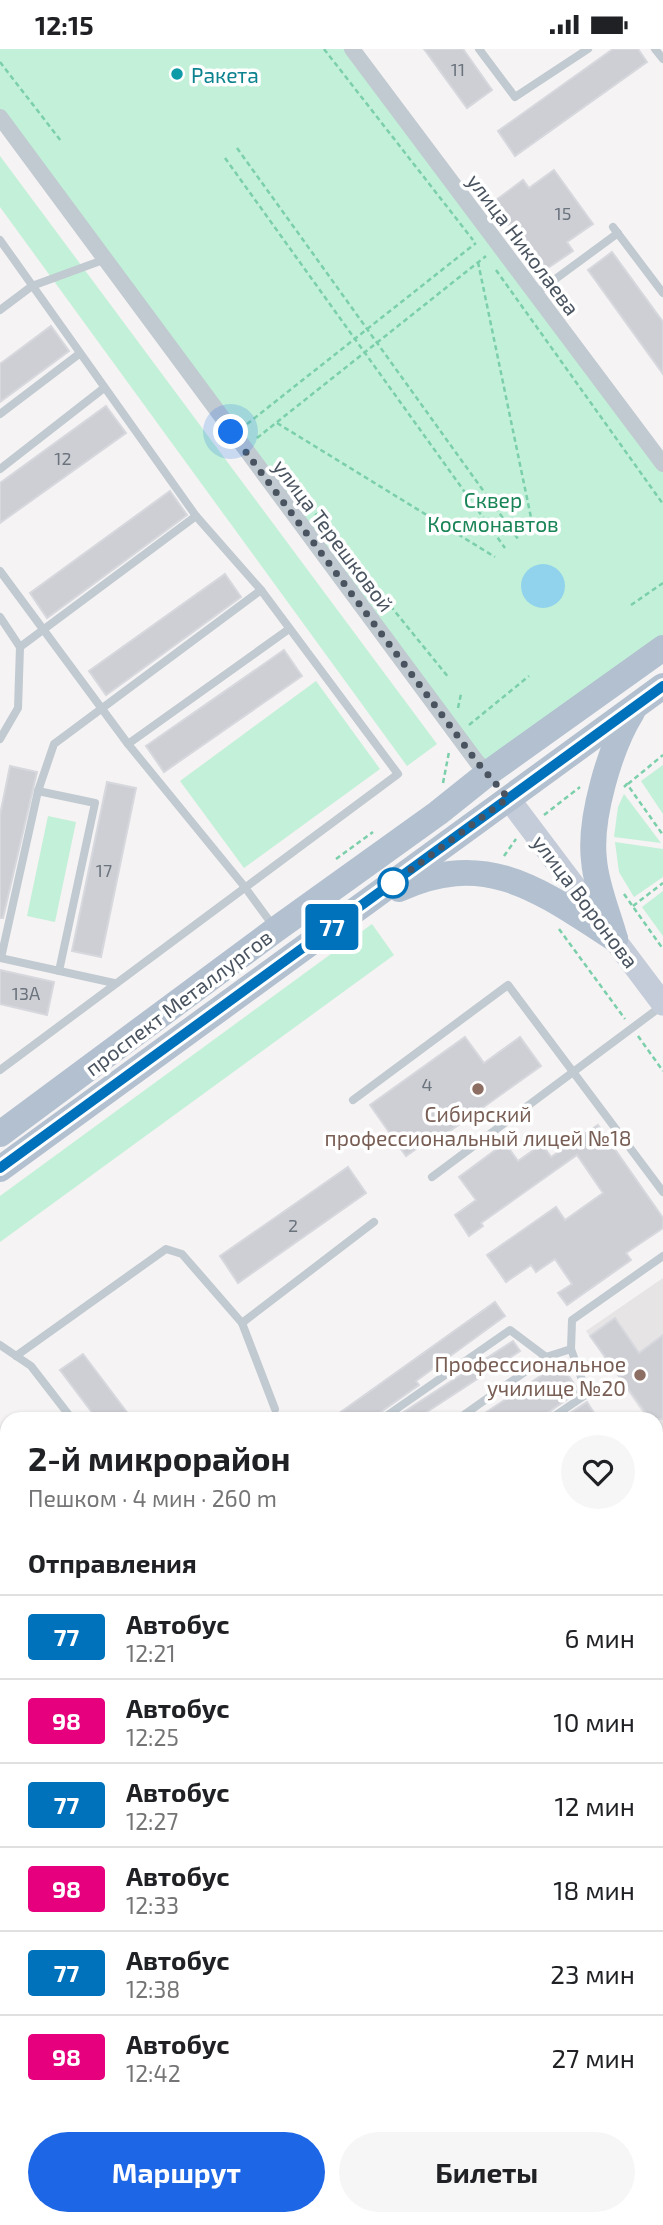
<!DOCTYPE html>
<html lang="ru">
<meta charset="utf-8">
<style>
:root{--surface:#fff;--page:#f6f6f6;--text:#202124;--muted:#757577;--line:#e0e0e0;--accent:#1d66e5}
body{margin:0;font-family:"Exo 2",sans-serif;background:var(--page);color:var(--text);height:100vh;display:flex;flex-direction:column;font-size:26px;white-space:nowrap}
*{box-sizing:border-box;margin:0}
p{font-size:23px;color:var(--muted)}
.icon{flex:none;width:38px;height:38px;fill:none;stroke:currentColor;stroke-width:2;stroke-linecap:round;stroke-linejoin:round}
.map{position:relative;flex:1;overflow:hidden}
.panel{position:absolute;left:0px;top:1363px;width:663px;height:814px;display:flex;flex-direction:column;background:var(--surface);border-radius:21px 21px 0 0;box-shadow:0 2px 5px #0004}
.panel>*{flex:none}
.badge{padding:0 14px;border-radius:5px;font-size:24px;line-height:46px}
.you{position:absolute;width:35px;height:35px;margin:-18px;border:5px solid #fff;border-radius:50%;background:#1a73e8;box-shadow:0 0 0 10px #1a73e833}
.map>.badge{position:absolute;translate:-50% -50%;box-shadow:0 0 0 4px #fff}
h2{padding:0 28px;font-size:26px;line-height:63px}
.round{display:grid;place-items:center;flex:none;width:74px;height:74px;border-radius:37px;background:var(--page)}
.overview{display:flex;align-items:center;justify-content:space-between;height:119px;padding:0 28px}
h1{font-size:33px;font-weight:700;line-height:52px}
.action{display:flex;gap:14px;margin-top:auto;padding:14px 28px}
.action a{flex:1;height:80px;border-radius:42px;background:var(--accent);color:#fff;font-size:28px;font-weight:700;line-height:80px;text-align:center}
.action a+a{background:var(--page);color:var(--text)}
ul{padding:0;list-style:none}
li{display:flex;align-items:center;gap:21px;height:84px;padding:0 28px;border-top:2px solid var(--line)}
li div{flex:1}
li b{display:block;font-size:26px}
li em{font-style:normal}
li .badge{min-width:77px;font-weight:700;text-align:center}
.status{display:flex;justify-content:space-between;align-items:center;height:49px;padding:0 35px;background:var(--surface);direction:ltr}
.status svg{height:19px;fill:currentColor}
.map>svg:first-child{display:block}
</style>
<div class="status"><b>12:15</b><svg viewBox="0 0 49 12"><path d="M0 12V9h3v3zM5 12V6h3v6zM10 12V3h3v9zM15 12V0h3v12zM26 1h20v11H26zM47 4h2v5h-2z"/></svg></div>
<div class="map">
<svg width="663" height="2176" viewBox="0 0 663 2176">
<rect width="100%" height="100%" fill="#f5f3f3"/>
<g fill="#e6e4e5">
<polygon points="663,1229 663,1394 656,1384 656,1370 647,1370 586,1282"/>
<polygon points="7,1966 7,2079 0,2068 0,1971"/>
<polygon points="663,2013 663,2176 653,2176 650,2170 656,2170 656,2018"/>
<polygon points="69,2170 303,2170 295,2176 73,2176"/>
</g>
<g fill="#c3f0d8">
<polygon points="0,0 352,0 663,415 663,599 488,724 0,68"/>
<polygon points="0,107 437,695 407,717 0,158"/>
<polygon points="316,632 380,720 244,819 180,732"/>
<polygon points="663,716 663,765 641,732"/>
<polygon points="624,745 661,794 614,788 618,758"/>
<polygon points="48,767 76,773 55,873 27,867"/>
<polygon points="615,793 663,800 663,828 634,848 619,823"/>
<polygon points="663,842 663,887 642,858"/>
<polygon points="372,875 394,906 0,1193 0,1147"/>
</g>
<circle fill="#91d3ec" cx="543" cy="537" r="22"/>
<g fill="#cdcfd5" stroke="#d7d8de" stroke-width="2">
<polygon points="424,0 463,0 492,41 467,59"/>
<polygon points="613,0 638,0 647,13 515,107 498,82"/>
<polygon points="554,121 593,175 567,193 573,202 542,223 492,154 523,131 529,139"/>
<polygon points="612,203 663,273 663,325 588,221"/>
<polygon points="51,277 69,302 0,353 0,315"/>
<polygon points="106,357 126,384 0,474 0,434"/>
<polygon points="170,442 187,466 47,569 30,544"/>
<polygon points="225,525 241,548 106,646 89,622"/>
<polygon points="284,601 302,627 164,723 146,697"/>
<polygon points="10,717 37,723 3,869 0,869 0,766"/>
<polygon points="107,733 136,739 101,908 72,902"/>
<polygon points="0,921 54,933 47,966 0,955"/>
<polygon points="465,988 484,1014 520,988 541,1017 436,1092 433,1088 406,1107 370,1056"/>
<polygon points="598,1076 663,1169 663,1179 626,1204 631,1211 567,1256 558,1244 572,1235 555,1210 536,1223 531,1216 506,1233 487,1206 556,1158 565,1171 603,1144 577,1106 481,1174 483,1177 469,1187 455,1166 476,1151 459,1128 505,1094 518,1112 542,1095 551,1108"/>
<polygon points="348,1118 366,1144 238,1234 220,1207"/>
<polygon points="495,1253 505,1267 416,1332 419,1336 378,1365 376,1370 331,1370"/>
<polygon points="615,1269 639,1304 663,1286 663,1370 650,1370 590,1287"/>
<polygon points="513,1292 520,1302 416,1370 393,1370"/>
<polygon points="83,1305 132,1370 97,1370 60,1321"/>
<polygon points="560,1314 579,1342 546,1365 544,1370 476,1370"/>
<polygon points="587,1353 594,1364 584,1370 561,1370"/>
</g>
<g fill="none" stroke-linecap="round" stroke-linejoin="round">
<g stroke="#7bcfab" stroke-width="2.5" stroke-dasharray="5 3.5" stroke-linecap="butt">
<polyline points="324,0 473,191"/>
<polyline points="0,13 61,92"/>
<polyline points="237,99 518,490"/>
<polyline points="225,109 505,499"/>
<polyline points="478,213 534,483"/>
<polyline points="496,221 663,455"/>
<polyline points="277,374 495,508"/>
<polyline points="247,375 476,194"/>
<polyline points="257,389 486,207"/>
<polyline points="310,458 449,629"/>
<polyline points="631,556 663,534"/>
<polyline points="458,659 461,645"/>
<polyline points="469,676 529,627"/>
<polyline points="443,734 449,703"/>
<polyline points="628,735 663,706"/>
<polyline points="624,738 627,735 663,786"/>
<polyline points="544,766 580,738"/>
<polyline points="504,807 516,790"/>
<polyline points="336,810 373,783"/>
<polyline points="624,845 663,900"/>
<polyline points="633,857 663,834"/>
<polyline points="559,880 625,970"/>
<polyline points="638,987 663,1022"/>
</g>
<g stroke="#c1c9d1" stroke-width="8">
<polyline points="479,0 515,48 588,0"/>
<polyline points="655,0 663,10"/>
<polyline points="613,178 663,244"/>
<polyline points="0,191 196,467 261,541 398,725 0,1021"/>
<polyline points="535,245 618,184"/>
<polyline points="0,261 32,237 103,211"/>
<polyline points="0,365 79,305"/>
<polyline points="0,420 104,339"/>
<polyline points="0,522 128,695 244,837 274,878"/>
<polyline points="0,568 20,598 196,467"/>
<polyline points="0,690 18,659 20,598"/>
<polyline points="128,695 289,580"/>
<polyline points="38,742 54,695 261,541"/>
<polyline points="0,909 114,934"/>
<polyline points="1,909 38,742 95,754 59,922"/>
<polyline points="353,1051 508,936 663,1143"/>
<polyline points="432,1128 663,956"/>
<polyline points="242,1274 275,1360"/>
<polyline points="0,1296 31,1317 72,1370"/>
<polyline points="16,1307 166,1200 182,1205 242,1274 374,1173"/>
<polyline points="382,1370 510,1281 546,1308"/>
<polyline points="458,1370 546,1308 571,1300"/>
<polyline points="550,1370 587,1345 571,1300 572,1271 663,1207"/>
<polyline points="0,1518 7,1527"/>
<polyline points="0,1597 7,1606"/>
<polyline points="0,1737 7,1746"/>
<polyline points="656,1822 663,1831"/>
<polyline points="0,1824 7,1819"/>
<polyline points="244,2176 250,2170"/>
</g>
<g stroke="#c1c9d1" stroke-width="16">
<polyline points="352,0 663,415"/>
<polyline points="0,68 477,713 488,724"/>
<polyline points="656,1954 663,1949"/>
<polyline points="354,2176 361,2170"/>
</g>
<polyline stroke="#c4ccd9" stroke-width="23" points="508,749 663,955"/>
<g stroke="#b3c0d0" stroke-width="26">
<path d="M399 840C487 799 542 843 615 890"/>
<path d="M615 890C608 864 596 837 594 811 589 770 610 698 632 663"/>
<polyline points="0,1085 275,881 438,764 488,724 663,599"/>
<polyline points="0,1120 663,637"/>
</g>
</g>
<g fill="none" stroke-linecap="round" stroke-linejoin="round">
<defs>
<polyline id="line" points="0,1119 663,637"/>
</defs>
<use href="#line" stroke="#fff" stroke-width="16"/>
<use href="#line" stroke="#0072bc" stroke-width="10"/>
<polyline stroke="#4a5460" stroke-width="7" stroke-dasharray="0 12.6" points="231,383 477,713 508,749 393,834"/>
</g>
<circle fill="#0f9aa8" stroke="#fff" stroke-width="2.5" cx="177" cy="25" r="7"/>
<circle fill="#fff" stroke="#0072bc" stroke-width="3.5" cx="393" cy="834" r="14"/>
<g fill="#8d6e63" stroke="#fff" stroke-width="2.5">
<circle cx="478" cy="1040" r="7"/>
<circle cx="640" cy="1326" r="7"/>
</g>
<g text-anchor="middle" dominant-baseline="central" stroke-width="7" stroke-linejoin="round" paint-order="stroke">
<g font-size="18" fill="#6b737d">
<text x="458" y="20">11</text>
<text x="563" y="164">15</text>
<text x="63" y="409">12</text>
<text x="104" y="821">17</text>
<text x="26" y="944">13А</text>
<text x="427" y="1035">4</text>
<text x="293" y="1176">2</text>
</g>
<g font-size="21" fill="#0d838f" stroke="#fff" text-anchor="start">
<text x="191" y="25">Ракета</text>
</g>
<g font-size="21" fill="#4a5460" stroke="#fff">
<text transform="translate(524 195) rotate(53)">улица Николаева</text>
<text transform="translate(334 486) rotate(53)">улица Терешковой</text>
<text transform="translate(586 852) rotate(53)">улица Воронова</text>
<text transform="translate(178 953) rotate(-37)">проспект Металлургов</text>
</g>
<g font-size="21" fill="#198456" stroke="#fff">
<text x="493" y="450">Сквер<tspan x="493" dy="24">Космонавтов</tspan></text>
</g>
<g font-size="21" fill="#785e54" stroke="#fff">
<text x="478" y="1064">Сибирский<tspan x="478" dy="24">профессиональный лицей №18</tspan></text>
<text x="626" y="1314" text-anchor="end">Профессиональное<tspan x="626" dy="24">училище №20</tspan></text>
</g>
</g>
</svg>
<div class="you" style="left:231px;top:383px"></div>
<b class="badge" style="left:332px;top:878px;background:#0072bc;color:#fff">77</b>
<section class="panel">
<div class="overview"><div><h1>2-й микрорайон</h1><p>Пешком · 4 мин · 260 m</p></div><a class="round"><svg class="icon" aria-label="heart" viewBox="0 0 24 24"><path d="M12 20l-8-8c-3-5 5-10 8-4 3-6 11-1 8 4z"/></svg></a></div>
<h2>Отправления</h2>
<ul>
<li><span class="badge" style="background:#0072bc;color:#fff">77</span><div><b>Автобус</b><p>12:21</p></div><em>6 мин</em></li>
<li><span class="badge" style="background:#e6007e;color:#fff">98</span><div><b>Автобус</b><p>12:25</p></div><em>10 мин</em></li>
<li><span class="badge" style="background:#0072bc;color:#fff">77</span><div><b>Автобус</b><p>12:27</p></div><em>12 мин</em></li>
<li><span class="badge" style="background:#e6007e;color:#fff">98</span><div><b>Автобус</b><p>12:33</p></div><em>18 мин</em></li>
<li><span class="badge" style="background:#0072bc;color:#fff">77</span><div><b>Автобус</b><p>12:38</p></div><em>23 мин</em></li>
<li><span class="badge" style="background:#e6007e;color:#fff">98</span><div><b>Автобус</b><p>12:42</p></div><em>27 мин</em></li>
</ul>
<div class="action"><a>Маршрут</a><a>Билеты</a></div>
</section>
</div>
